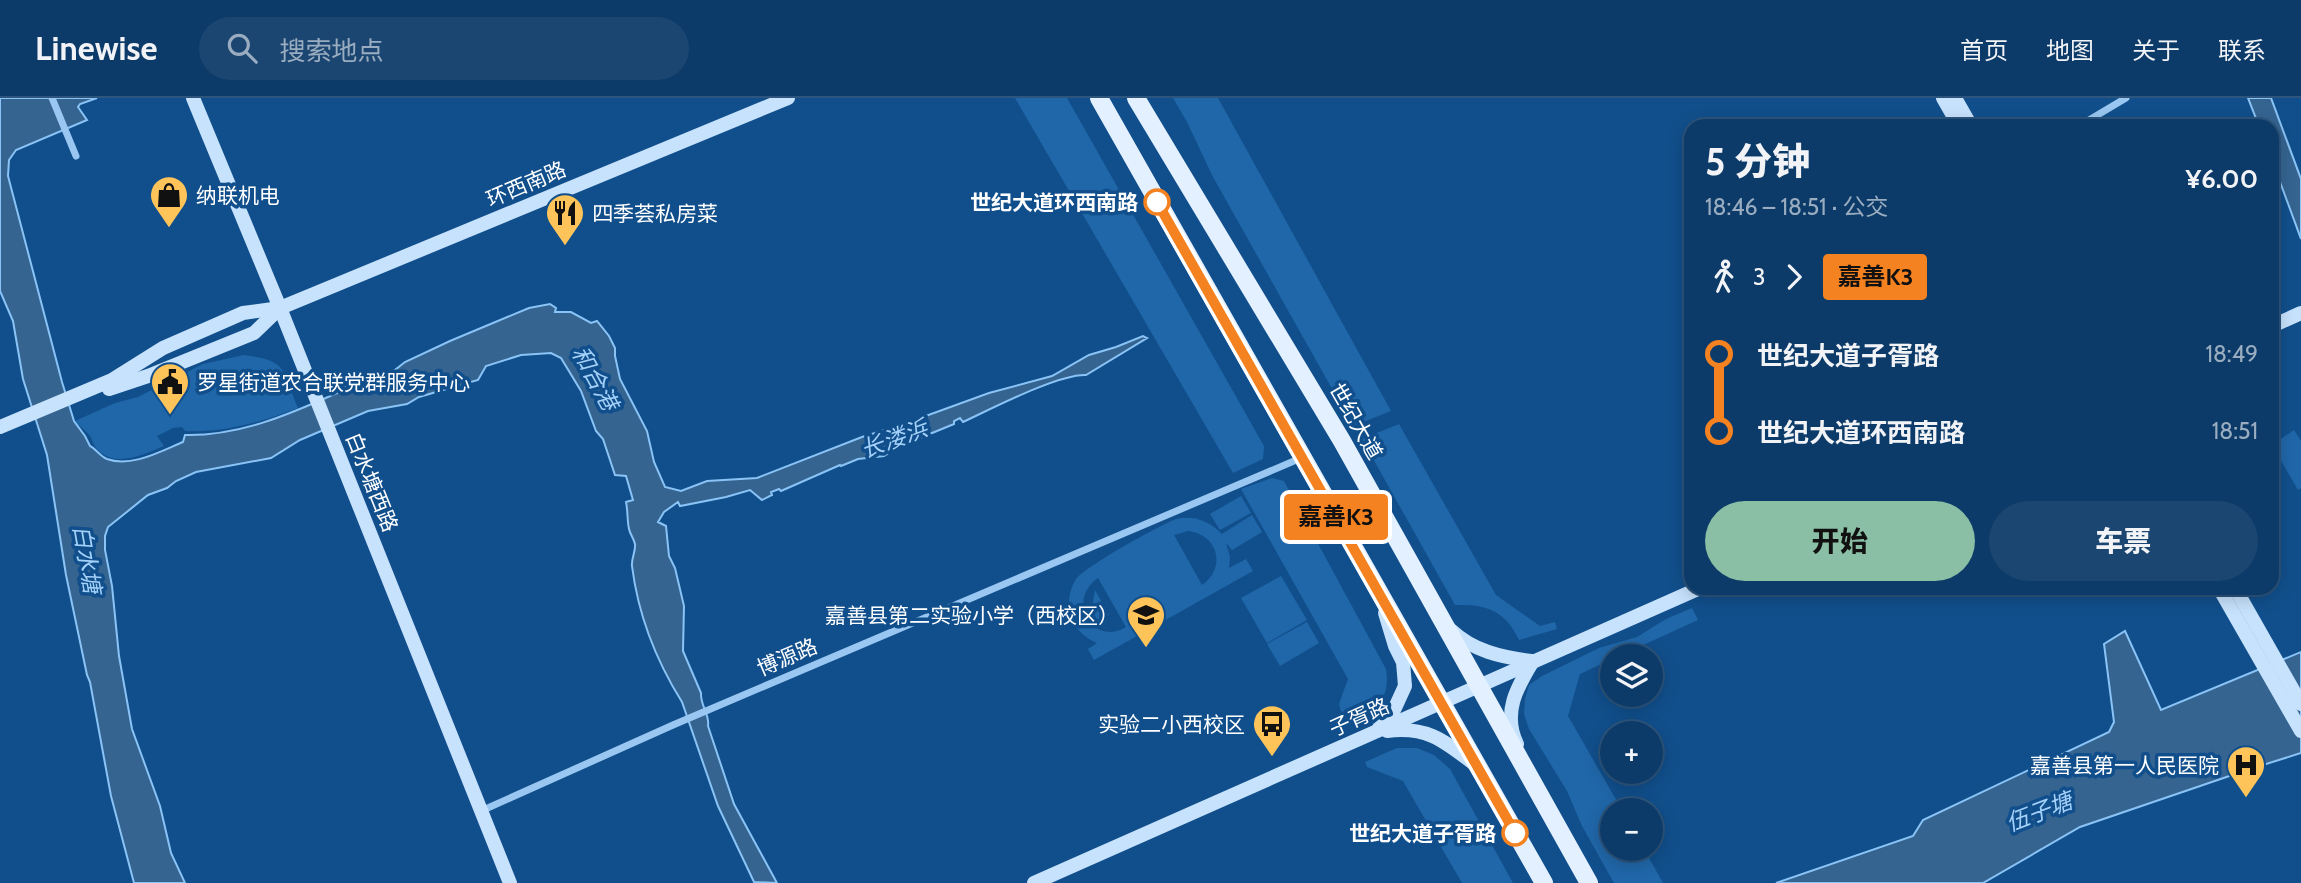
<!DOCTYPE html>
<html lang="zh">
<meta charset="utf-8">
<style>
:root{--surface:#0d3b69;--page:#1b4671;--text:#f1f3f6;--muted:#9aadc0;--line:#2d557d;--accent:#8abfa5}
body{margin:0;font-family:Cabin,"Noto Sans SC",sans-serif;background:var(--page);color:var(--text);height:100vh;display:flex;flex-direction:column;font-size:26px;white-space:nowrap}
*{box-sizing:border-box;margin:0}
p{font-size:23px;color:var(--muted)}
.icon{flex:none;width:38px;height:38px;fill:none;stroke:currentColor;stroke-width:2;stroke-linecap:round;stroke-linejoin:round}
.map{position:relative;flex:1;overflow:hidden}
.panel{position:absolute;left:1684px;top:21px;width:595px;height:476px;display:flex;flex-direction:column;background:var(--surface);border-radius:21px;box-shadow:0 4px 18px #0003,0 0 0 2px var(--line)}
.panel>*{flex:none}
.badge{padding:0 14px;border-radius:5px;font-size:24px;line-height:46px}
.fabs{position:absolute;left:1600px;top:546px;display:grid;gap:14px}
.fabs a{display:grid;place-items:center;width:63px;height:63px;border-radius:50%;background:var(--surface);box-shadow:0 4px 18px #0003,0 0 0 2px var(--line);font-size:35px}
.map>.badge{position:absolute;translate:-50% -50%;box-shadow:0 0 0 4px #fff}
.legs{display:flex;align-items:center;gap:10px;height:77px;padding:0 21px;font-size:23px}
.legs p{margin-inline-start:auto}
.head{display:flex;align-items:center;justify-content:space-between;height:119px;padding:0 21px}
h1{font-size:38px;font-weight:800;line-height:52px}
.action{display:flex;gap:14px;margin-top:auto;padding:14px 21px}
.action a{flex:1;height:80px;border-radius:42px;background:var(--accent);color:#111;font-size:28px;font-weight:800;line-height:80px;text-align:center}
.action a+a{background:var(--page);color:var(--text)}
ul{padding:0 21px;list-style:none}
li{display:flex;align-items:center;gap:24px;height:77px;font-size:26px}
li i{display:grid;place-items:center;width:10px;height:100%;margin:0 9px;background:currentColor}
li i::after{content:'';width:18px;height:18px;margin:-9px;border:5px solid;border-radius:50%;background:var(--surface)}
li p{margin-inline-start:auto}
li:first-child i{background:linear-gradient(#0000 50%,currentColor 0)}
li:last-child i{background:linear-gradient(currentColor 50%,#0000 0)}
header{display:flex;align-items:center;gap:42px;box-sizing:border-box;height:98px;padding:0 35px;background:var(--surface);border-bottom:2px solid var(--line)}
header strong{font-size:33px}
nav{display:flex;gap:38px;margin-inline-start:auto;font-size:24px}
.search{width:490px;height:63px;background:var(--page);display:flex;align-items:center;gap:18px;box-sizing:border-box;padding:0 24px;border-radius:38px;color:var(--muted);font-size:26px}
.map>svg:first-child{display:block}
</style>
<header>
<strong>Linewise</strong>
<div class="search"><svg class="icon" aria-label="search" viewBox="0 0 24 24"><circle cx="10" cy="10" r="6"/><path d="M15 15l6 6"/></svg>搜索地点</div>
<nav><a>首页</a><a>地图</a><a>关于</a><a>联系</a></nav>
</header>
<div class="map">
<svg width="2301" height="785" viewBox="0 0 2301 785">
<rect width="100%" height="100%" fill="#114f8c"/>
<g fill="#2067a9" fill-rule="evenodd">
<polygon points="1015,0 1067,0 1264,348 1263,361 1233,375"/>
<polygon points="1173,0 1218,0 1391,313 1353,328 1213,79 1187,24"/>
<path d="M244 257C289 263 282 272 298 310 261 324 225 335 185 333L182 329 173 330 157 338 164 348C144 356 115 371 97 351 93 347 92 340 90 338 86 332 79 329 75 323L115 305 138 299 203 266Z"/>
<path d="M1399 326 1496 497 1540 528 1555 524 1557 531 1519 542C1505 512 1486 506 1455 507L1362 341Z"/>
<polygon points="2294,332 2301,343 2301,390 2298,392 2272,347"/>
<path d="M1272 380 1284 383 1386 571C1391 605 1373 615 1345 628L1339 606 1348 581 1241 391Z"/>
<polygon points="1241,398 1251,415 1220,432 1210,416"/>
<path d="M1252 417 1262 434 1232 452 1226 445 1230 459 1229 470 1246 461 1253 473 1094 562 1088 551 1097 545C1085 540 1075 531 1071 518 1067 506 1069 492 1076 481 1086 468 1158 428 1176 421 1194 417 1209 423 1222 436ZM1188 433C1218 436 1227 470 1202 487L1174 437ZM1098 480 1126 529C1094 549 1065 503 1098 480Z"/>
<polygon points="1281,478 1307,522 1267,545 1241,500"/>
<polygon points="1095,492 1109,517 1100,521 1090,521"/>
<polygon points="1692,510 1698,522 1619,558 1612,558 1612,561 1580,576 1568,618 1622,712 1612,712 1612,751 1644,751 1663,785 1614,785 1582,728 1567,693 1529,631 1524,616 1525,601 1529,587 1542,578 1599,550 1637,539 1666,521"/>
<polygon points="1307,524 1319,545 1280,568 1267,546"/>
<polygon points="1397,650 1417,650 1434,657 1450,671 1513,785 1462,785 1403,683 1367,669 1365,664"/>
</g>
<g fill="#356491" stroke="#8ac3f5" stroke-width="2">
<path d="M0 0H97L80 6 78 9 87 22 16 52 9 62 8 78 62 284 74 323 85 338 90 348C96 351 100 358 107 361 131 370 161 353 183 344L185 337C239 338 288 317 337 295V291L350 286 369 283 391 275 405 264 450 243 529 210 550 206 556 210 555 214H571L591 225 597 223 609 238 615 250V258L620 281 647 333 654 364 665 389 681 393 707 383 757 380 862 339 901 327 989 295 1052 278 1089 257 1116 249 1143 238 1147 240 1086 277C1058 276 991 311 963 324L960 320 954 323V326L898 349 884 358 858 361 841 368 840 367 781 393 779 391 771 394 772 397 762 402 750 392 726 399 680 408 678 404 664 414 658 424 666 428 669 458 675 470 684 508 683 553 701 595C700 607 710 617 708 628L734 706 777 785 754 784 718 708 682 604C657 564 638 516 632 468 631 461 636 453 635 446 634 441 630 436 629 431 627 422 628 413 626 404L633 402 626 378 615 377 603 341 596 333 581 293 561 260 551 255 521 257 486 268 478 282 419 299 407 306 368 313 300 342 271 360 196 374 176 383 167 390 148 397 108 429 105 438V452L112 488 119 558 132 631 160 708 171 755 185 785H134L111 698 90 584 87 577 66 477 47 357 23 281 13 223 0 193Z"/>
<polygon points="2248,0 2271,0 2301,81 2301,141 2272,62 2272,28 2259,28"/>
<polygon points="2125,533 2161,612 2301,554 2301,655 2247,672 2080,729 1983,785 1776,785 1913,738 1923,722 2109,634 2114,624 2104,546"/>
</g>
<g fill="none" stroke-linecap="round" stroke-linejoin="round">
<g stroke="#99c7f1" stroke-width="7">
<polyline points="52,0 76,58"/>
<polyline points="2079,28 2126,0"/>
<polyline points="481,713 673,627 1301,360"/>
</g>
<g stroke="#c7e2fc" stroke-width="14">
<polyline points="193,0 280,210 510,785"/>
<polyline points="1943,0 1959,28"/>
<polyline points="1955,0 1971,28"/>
<polyline points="2272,228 2301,215"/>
<polyline points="109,291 148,278 254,235 280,210"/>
<polyline points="0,329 112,282 163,250 243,215 280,210 788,0"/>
<polyline points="2219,490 2301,633"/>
<polyline points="2235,490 2301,606"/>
<path d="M1451 532C1473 553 1501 559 1531 563"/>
<polyline points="1379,630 1394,612 1405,588 1403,564 1395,548 1385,515"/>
<path d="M1387 633C1426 628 1443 642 1473 665"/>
<path d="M1517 646C1502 615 1517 589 1533 563"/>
<polyline points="1034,785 1700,490"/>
</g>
<g stroke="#e3f0ff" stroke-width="18">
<polyline points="1099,0 1544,785"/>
<polyline points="1136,0 1342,343 1589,785"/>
</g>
</g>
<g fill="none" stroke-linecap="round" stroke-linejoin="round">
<defs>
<polyline id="line-1" points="1157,104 1515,735"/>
</defs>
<use href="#line-1" stroke="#fff" stroke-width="16"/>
<use href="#line-1" stroke="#f58220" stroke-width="10"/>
</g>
<defs>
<symbol id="shop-pin" viewBox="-11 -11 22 30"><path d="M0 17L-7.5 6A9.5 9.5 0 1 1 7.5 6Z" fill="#ffc459" stroke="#114f8c"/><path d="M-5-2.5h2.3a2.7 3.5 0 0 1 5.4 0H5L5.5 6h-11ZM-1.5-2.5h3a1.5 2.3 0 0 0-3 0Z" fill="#111"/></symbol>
<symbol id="restaurant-pin" viewBox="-11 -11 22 30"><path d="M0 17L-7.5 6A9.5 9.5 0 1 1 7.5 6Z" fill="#ffc459" stroke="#114f8c"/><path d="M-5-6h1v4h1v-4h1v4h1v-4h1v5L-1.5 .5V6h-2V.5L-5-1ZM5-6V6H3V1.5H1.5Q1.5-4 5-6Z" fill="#111"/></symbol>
<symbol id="civic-pin" viewBox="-11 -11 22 30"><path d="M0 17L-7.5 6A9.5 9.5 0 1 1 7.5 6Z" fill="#ffc459" stroke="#114f8c"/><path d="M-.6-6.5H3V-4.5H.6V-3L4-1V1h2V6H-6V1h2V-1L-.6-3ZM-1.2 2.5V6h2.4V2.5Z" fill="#111"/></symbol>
<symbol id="school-pin" viewBox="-11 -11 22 30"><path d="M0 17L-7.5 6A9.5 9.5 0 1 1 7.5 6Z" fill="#ffc459" stroke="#114f8c"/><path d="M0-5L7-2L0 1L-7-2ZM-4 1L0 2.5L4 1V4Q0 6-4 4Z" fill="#111"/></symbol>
<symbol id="bus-pin" viewBox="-11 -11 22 30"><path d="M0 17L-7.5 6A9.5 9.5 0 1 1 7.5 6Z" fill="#ffc459" stroke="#114f8c"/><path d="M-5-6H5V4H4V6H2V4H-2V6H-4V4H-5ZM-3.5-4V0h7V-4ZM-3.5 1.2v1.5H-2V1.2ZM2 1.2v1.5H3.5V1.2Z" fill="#111"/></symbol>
<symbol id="hospital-pin" viewBox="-11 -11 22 30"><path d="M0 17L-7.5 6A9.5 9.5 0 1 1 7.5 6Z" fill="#ffc459" stroke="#114f8c"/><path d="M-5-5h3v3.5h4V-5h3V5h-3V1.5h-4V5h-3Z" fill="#111"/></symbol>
</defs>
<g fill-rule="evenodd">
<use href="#shop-pin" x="147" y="75" width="44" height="60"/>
<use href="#restaurant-pin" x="543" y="93" width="44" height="60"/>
<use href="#civic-pin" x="148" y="262" width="44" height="60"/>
<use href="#school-pin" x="1124" y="495" width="44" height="60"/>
<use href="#bus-pin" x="1250" y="604" width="44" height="60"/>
<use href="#hospital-pin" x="2224" y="645" width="44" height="60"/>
</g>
<g fill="#fff" stroke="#f58220" stroke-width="3.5">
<circle cx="1157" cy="104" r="12"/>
<circle cx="1515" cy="735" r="12"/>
</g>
<g text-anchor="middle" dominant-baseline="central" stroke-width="7" stroke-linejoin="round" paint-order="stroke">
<g font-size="21" fill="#fff" stroke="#114f8c">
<text transform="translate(526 86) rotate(-23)">环西南路</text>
<text transform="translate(1356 323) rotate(60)">世纪大道</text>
<text transform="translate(372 384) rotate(68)">白水塘西路</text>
<text transform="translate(787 559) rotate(-23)">博源路</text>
<text transform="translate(1359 619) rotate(-24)">子胥路</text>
</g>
<g font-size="21" fill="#fff" stroke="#114f8c" text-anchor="start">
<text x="196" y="97">纳联机电</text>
<text x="592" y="115">四季荟私房菜</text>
<text x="197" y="284">罗星街道农合联党群服务中心</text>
<text x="1119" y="517" text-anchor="end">嘉善县第二实验小学（西校区）</text>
<text x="1245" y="626" text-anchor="end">实验二小西校区</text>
<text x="2219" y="667" text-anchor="end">嘉善县第一人民医院</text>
</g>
<g font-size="21" font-weight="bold" fill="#fff" stroke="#114f8c" text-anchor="end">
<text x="1138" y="104">世纪大道环西南路</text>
<text x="1496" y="735">世纪大道子胥路</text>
</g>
<g font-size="23" font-style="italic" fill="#a4d1f9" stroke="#114f8c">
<text transform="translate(595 280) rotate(61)">和合港</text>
<text transform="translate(894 341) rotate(-20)">长溇浜</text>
<text transform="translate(87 461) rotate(80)">白水塘</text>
<text transform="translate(2039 714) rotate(-21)">伍子塘</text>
</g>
</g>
</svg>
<div class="fabs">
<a><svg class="icon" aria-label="layers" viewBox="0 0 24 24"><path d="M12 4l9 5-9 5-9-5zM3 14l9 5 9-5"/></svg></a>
<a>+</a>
<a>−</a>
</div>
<b class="badge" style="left:1336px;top:419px;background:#f58220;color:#111">嘉善K3</b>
<section class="panel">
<div class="head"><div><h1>5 分钟</h1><p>18:46 – 18:51 · 公交</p></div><b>¥6.00</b></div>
<div class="legs"><svg class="icon" aria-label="walk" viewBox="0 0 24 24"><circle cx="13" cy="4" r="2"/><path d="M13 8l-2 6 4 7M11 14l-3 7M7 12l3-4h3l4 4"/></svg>3<svg class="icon" aria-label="forward" viewBox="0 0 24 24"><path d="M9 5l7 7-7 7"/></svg><b class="badge" style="background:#f58220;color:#111">嘉善K3</b></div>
<ul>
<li><i style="color:#f58220"></i><b>世纪大道子胥路</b><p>18:49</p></li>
<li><i style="color:#f58220"></i><b>世纪大道环西南路</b><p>18:51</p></li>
</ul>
<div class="action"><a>开始</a><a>车票</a></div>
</section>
</div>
